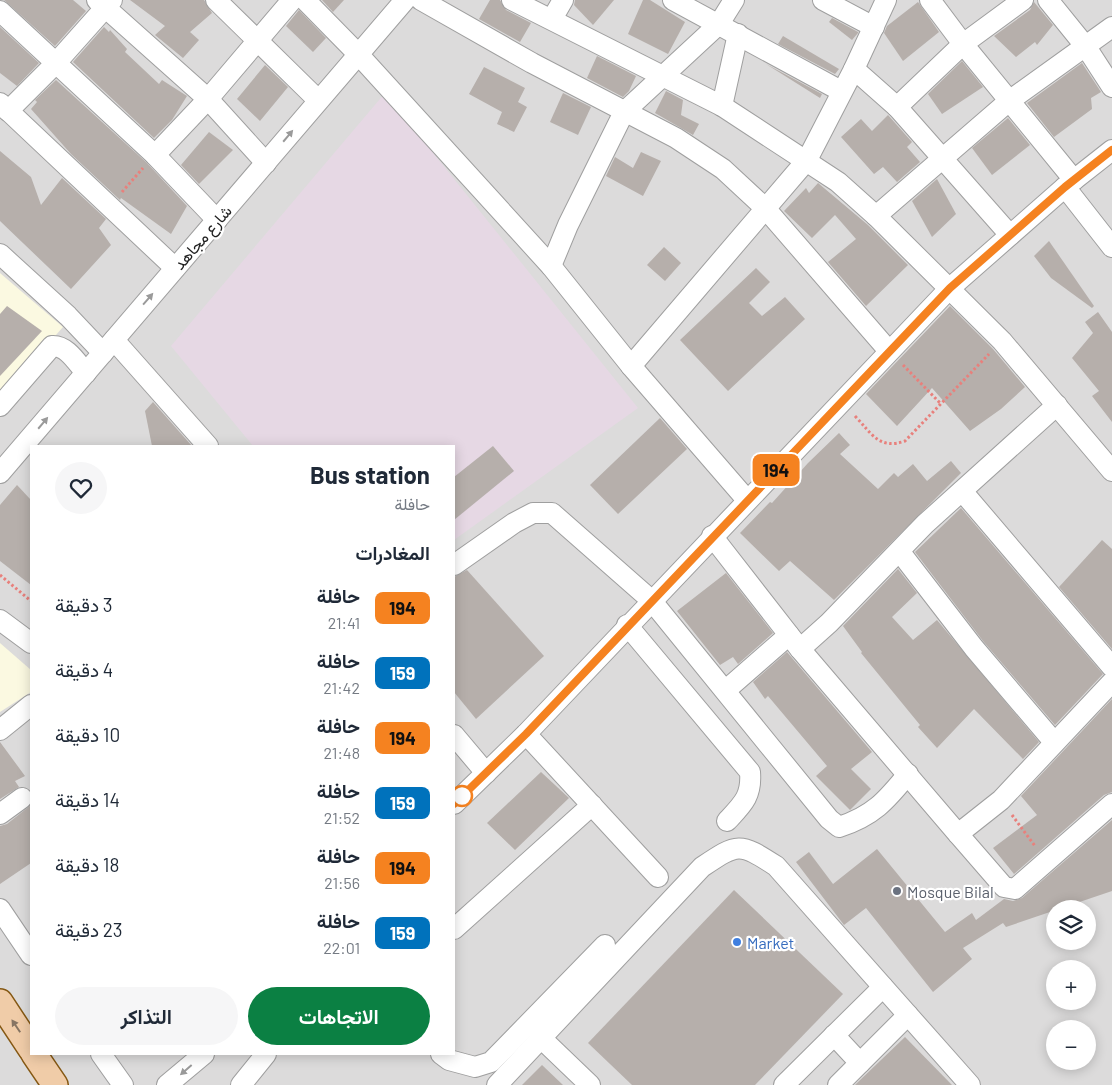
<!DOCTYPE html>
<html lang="ar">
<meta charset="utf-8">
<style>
:root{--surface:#fff;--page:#f6f6f7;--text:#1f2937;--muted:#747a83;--accent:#0b8043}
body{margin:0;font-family:Barlow,Vazirmatn,sans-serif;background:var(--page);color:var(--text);direction:rtl;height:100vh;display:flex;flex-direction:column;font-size:19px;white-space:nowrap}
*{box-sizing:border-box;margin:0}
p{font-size:16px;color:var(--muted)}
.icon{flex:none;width:28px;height:28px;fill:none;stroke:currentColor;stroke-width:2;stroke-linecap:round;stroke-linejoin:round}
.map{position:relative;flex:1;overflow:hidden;direction:ltr}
.side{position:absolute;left:30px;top:445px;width:425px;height:610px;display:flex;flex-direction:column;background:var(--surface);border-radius:0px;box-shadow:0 2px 12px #0003;direction:rtl}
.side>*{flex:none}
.badge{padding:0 10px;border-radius:8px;font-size:18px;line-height:32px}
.tools{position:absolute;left:1046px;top:900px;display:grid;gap:10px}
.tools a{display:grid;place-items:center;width:50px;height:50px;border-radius:50%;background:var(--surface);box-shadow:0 2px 12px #0003;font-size:25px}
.map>.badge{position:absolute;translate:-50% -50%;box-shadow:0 0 0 2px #fff}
h2{padding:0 25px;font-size:19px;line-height:45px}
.round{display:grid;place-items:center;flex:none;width:52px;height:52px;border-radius:26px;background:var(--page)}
.head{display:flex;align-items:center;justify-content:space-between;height:85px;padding:0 25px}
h1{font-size:24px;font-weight:700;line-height:38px}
.cta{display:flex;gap:10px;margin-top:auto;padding:10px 25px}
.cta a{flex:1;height:58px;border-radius:30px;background:var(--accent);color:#fff;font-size:20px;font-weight:700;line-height:58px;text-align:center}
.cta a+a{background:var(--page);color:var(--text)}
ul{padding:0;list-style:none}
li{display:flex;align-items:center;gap:15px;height:65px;padding:0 25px}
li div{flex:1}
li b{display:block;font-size:19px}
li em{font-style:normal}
li .badge{min-width:55px;font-weight:700;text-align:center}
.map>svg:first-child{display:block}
</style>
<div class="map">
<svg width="1112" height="1085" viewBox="0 0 1112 1085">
<rect width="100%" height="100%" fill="#edeae5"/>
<path fill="#dcdbdb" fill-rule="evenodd" d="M0 0H1112V1085H0ZM31 446H454V1054H31ZM1055 909H1088V941H1055ZM1055 969H1088V1001H1055ZM1055 1029H1088V1061H1055Z"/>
<polygon fill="#e6d8e4" points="385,93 638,408 454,540 454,446 253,446 171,346"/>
<g fill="#fbf9e1">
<polygon points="0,273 63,327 0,399"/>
<polygon points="0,643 31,670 31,692 0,712"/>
</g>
<g fill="#b6afab">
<polygon points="4,0 73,0 86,11 55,46"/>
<polygon points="130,0 204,0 212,13 190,32 199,40 183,58 155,35 165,26"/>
<polygon points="322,0 344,0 333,12"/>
<polygon points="490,0 500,0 506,10 531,23 520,42 479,19"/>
<polygon points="575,0 614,0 593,25 574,5"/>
<polygon points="643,0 650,0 685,22 668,54 628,34"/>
<polygon points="918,2 939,32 903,61 884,33 887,26"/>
<polygon points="1034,2 1053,25 1037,45 1035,42 1016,57 994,36 1030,10"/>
<polygon points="299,10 326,38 313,52 286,26"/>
<polygon points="832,18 858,32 858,33 852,40 829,22"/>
<polygon points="0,27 39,63 17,86 0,73"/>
<polygon points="104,27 109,32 110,30 127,49 125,52 159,84 162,80 187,96 172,120 154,138 73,62"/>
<polygon points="783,36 839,69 835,74 778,44"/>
<polygon points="597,56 636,76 629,91 623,97 587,78"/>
<polygon points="962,61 983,87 942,114 928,94"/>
<polygon points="1082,63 1101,92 1091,98 1092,109 1054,137 1027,103"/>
<polygon points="766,64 822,94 820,98"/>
<polygon points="265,65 288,87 260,121 237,99"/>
<polygon points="484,67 525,88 518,102 527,107 514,132 497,124 502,112 469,94"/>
<polygon points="56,80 147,163 187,206 171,234 121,198 120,200 71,154 31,109 37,102 35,100"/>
<polygon points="666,91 683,100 681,115 699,124 693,135 655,113"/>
<polygon points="563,93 591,107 578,135 550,122"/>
<polygon points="888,115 912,142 907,147 920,162 897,182 883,167 874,174 841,137 861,119 872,131"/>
<polygon points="1008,118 1030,145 992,175 972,148"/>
<polygon points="209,132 233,150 199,184 181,165"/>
<polygon points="0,151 31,177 41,205 62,178 106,219 99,228 111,245 71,289 0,221"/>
<polygon points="641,152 661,161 643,196 606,176 615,157 633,168"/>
<polygon points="937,179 956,214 932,237 912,201"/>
<polygon points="818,183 868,225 908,265 866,306 828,262 856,239 835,215 812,238 784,211 806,188 809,193"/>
<polygon points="1049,241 1094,306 1092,308 1051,278 1034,256"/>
<polygon points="664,247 681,263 665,281 647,265"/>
<polygon points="756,268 770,282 749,303 762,316 785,297 805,319 728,391 680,340"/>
<polygon points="7,306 42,331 0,376 0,314"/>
<polygon points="950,306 993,349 1025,387 1001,409 970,431 932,388 897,426 866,394"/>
<polygon points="1098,312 1112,332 1112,422 1092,396 1099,391 1072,358 1093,333 1085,322"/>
<polygon points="153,402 192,446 152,446 145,411"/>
<polygon points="660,418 687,449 618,514 590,485"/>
<polygon points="839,433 850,445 840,454 878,489 894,473 898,477 913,464 927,481 951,461 961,473 834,600 790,561 779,571 740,533 770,502 772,503 808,463"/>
<polygon points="493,446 514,471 454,520 454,477"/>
<polygon points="17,485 31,500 31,585 0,561 0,505"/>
<polygon points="961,508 1103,674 1055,725 983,641 915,552"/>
<polygon points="1102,540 1112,549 1112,649 1059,587"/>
<polygon points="898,569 917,593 892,617 913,640 937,620 1039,742 1023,759 974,709 937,748 918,727 920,725 861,653 862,652 843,626"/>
<polygon points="467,570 544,656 476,719 454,692 454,577"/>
<polygon points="726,573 773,633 738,664 733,657 720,665 677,611"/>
<polygon points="787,652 872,752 851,769 871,789 850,810 816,776 827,766 768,696 765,699 753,682"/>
<polygon points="1112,699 1112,792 1104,795 1014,874 993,848 1037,815 1021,796"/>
<polygon points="0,742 25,776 15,781 19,787 0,799"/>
<polygon points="541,772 569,798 515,850 487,823"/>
<polygon points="31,805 31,863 0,884 0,826 7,824"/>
<polygon points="1112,820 1112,891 1006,927 1003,923 963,948 972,959 933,992 866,908 844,925 796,862 809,852 833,884 877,849 945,932 972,913 976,920 1004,899 1013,901 1022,898"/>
<polygon points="734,890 843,994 755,1085 632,1085 588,1043"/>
<polygon points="905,1037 952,1085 855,1085 857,1083"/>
<polygon points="542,1065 563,1085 522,1085"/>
</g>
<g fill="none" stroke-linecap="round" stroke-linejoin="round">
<defs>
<g id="minor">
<polyline points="97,0 208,99 266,163"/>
<polyline points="216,0 318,100"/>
<polyline points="305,0 358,54 551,266 631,366 747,500"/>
<polyline points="421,0 532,63 676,138 723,169 765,208 889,351"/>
<polyline points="512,0 722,106 838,182 876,216 1002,341 1112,471"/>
<polyline points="673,0 841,91"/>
<polyline points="823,0 874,27"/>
<polyline points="930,0 963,44 1074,180"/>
<polyline points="1048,0 1086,47 1112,87"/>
<polyline points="0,11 155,155 217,220"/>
<polyline points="552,19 563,0"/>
<polyline points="854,69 897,107 1010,235"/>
<polyline points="0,103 175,268"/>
<polyline points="722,106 738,34"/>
<polyline points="897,107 963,44 1023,0"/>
<polyline points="8,111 55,64 112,0"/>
<polyline points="155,155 208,99 292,0"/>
<polyline points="1065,187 1112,247"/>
<polyline points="876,216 1009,101 1112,27"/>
<polyline points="0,254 68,316 103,353"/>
<polyline points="551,266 568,225 624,112 719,24 734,0"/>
<polyline points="114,340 208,446"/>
<polyline points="631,366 807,160 854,69 886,0"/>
<path d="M0 406 52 346C67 345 77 363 86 373"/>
<polyline points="0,473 405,0"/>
<polyline points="962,491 1112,667"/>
<polyline points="712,536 800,649 958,834 1001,800 1112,682"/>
<polyline points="900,552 974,648 1054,742"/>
<path d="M454 565 514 523 533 513H552L651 600 829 819 839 827C873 816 886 801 908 774"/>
<polyline points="0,620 31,643"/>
<path d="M627 625 750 772C752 796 743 804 727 821"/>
<polyline points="800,649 829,623 925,524 1057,405"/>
<polyline points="726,690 789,635"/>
<polyline points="0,730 31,705"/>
<polyline points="526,734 658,877"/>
<polyline points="454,735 486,773"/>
<polyline points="454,804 526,734 950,288 1065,187 1112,150"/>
<polyline points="0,814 22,798"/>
<polyline points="958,834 1004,887 1015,889 1112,804"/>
<polyline points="0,909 31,955"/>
<polyline points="454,929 592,805"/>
<polyline points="834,1035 860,1063"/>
<polyline points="541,1038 590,1085"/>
<polyline points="101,1054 123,1085"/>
<polyline points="441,1054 449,1060 475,1067 491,1062 605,945"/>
<polyline points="167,1085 204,1054"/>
<polyline points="241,1085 266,1054"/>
<path d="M497 1085 702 867C738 843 739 842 776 866L970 1085"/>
<polyline points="784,1085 883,987"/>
<polyline points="838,1085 908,1015"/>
</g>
<g id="major">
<polyline points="0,1002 31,1049"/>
<polyline points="34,1054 55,1085"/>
</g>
</defs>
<use href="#minor" stroke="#9f9f9f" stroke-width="22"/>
<use href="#major" stroke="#855813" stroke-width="28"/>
<g stroke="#e8807c" stroke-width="3" stroke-dasharray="2.5 2.5" stroke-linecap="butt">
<polyline points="122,192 143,168"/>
<polyline points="903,365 941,404"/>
<path d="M855 416C872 434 879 450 905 441L989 354"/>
<polyline points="0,575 31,601"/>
<polyline points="1012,815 1035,846"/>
</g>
<use href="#minor" stroke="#fff" stroke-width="20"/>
<use href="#major" stroke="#f0cca8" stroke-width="25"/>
</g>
<defs><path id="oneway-solid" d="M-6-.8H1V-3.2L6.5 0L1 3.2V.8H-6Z" transform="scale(1.25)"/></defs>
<g fill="#9a9a9a">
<use href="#oneway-solid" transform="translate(288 136) rotate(-50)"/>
<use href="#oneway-solid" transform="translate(148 299) rotate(-49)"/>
<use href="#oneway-solid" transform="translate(43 423) rotate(-50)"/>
<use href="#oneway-solid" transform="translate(186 1070) rotate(139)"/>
</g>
<use fill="#877563" href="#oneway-solid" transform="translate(16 1026) rotate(-124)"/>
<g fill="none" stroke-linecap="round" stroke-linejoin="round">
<defs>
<polyline id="line" points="454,804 526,734 950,288 1065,187 1112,150"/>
</defs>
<use href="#line" stroke="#fff" stroke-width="11"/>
<use href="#line" stroke="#f58220" stroke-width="8"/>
</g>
<circle fill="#fff" stroke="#f58220" stroke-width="2.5" cx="462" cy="796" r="10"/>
<circle fill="#6b7280" stroke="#fff" stroke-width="2" cx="897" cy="891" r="5"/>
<circle fill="#3f7fe0" stroke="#fff" stroke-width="2" cx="737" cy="942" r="5"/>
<g text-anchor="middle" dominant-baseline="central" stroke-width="4.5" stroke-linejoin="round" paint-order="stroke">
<g font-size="16" fill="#1e1e1e" stroke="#fff">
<text transform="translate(202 237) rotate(-49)">شارع مجاهد</text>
</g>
<g font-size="16" fill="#5b616d" stroke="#fff" text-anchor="start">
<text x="907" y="891">Mosque Bilal</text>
</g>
<g font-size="16" fill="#366cbe" stroke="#fff" text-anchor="start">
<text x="747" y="942">Market</text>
</g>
</g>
</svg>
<div class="tools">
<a><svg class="icon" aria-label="layers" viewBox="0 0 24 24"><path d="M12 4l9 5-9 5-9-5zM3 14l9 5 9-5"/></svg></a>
<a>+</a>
<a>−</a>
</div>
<b class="badge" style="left:776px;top:470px;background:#f58220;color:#111">194</b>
<section class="side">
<div class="head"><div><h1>Bus station</h1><p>حافلة</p></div><a class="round"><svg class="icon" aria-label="heart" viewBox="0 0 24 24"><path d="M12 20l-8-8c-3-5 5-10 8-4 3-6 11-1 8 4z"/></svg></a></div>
<h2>المغادرات</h2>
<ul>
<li><span class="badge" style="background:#f58220;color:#111">194</span><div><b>حافلة</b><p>21:41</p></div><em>3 دقيقة</em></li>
<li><span class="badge" style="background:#0072bc;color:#fff">159</span><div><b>حافلة</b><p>21:42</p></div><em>4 دقيقة</em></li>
<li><span class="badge" style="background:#f58220;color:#111">194</span><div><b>حافلة</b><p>21:48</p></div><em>10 دقيقة</em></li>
<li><span class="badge" style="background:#0072bc;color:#fff">159</span><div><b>حافلة</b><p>21:52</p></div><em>14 دقيقة</em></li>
<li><span class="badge" style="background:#f58220;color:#111">194</span><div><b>حافلة</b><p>21:56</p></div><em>18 دقيقة</em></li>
<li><span class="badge" style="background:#0072bc;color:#fff">159</span><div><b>حافلة</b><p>22:01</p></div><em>23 دقيقة</em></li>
</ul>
<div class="cta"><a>الاتجاهات</a><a>التذاكر</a></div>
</section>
</div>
